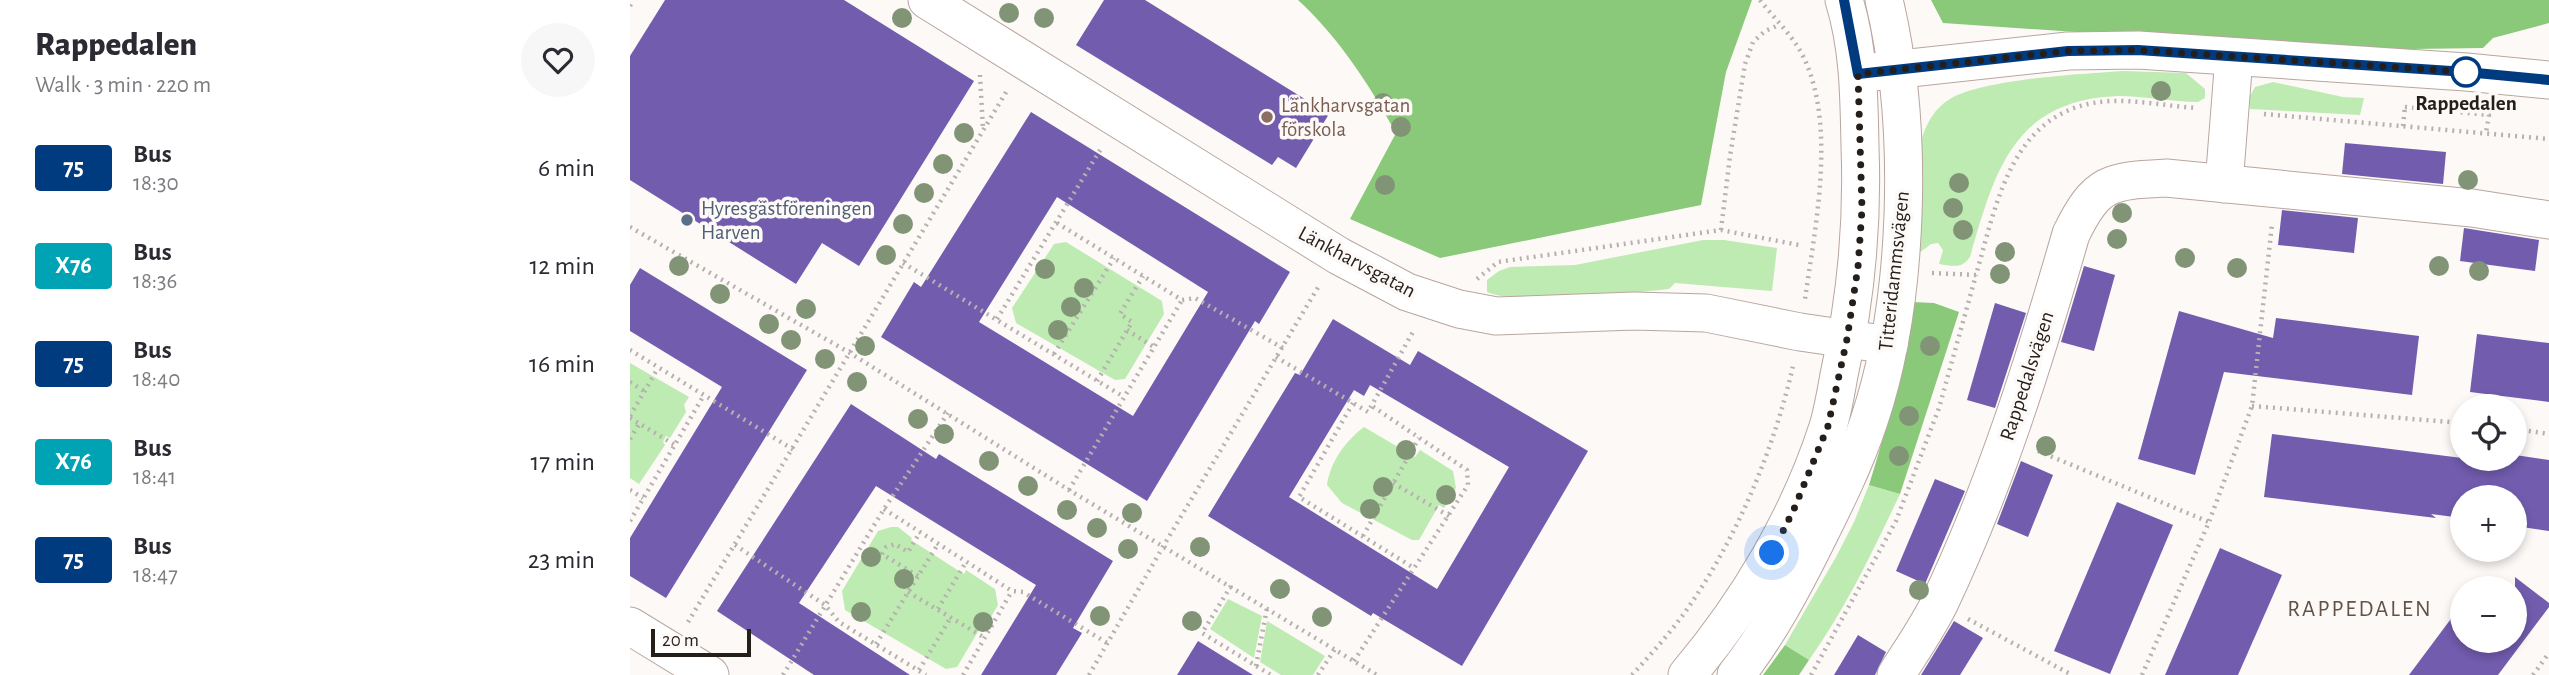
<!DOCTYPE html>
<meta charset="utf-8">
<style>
:root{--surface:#fff;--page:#f7f7f7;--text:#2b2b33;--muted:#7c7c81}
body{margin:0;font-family:"Alegreya Sans",sans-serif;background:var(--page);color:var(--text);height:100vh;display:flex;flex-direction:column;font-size:26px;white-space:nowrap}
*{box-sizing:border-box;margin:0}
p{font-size:23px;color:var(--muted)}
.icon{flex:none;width:38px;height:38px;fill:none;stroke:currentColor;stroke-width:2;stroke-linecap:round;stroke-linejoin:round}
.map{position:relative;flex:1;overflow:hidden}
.side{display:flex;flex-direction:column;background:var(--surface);width:630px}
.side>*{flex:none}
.badge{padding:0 14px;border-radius:5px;font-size:24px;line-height:46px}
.controls{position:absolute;left:1820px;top:394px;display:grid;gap:14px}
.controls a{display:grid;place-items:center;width:77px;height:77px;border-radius:50%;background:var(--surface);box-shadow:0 4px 10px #0003;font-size:35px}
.scale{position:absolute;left:21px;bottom:18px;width:100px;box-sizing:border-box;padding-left:7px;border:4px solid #251f1c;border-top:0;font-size:19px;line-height:24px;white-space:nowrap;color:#251f1c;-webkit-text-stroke:5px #fdf9f7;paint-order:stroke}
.you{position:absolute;width:35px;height:35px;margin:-18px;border:5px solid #fff;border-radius:50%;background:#1a73e8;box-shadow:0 0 0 10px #1a73e833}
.map>.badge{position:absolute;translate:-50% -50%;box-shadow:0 0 0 4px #fff}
.round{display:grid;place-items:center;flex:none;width:74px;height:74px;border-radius:37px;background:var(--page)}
.summary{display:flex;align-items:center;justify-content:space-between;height:119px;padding:0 35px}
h1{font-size:33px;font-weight:800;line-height:52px}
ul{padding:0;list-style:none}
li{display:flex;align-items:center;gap:21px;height:98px;padding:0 35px}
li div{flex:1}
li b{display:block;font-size:26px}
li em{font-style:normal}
li .badge{min-width:77px;font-weight:700;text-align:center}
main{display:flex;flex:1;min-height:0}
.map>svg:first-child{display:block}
</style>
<main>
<section class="side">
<div class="summary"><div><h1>Rappedalen</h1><p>Walk · 3 min · 220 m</p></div><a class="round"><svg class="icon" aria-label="heart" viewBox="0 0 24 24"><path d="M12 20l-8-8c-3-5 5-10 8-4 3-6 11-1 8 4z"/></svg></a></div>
<ul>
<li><span class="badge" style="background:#003b80;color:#fff">75</span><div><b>Bus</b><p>18:30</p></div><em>6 min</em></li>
<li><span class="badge" style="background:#00a3b4;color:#fff">X76</span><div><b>Bus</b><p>18:36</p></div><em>12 min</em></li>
<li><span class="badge" style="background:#003b80;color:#fff">75</span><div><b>Bus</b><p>18:40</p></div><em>16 min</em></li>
<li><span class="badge" style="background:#00a3b4;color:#fff">X76</span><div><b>Bus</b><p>18:41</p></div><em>17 min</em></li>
<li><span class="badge" style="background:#003b80;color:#fff">75</span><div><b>Bus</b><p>18:47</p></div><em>23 min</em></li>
</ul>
</section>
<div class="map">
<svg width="1919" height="675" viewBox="0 0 1919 675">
<rect width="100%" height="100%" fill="#fdf9f7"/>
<g fill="#beebb2">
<path d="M1493 71 1556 73 1575 89V98L1568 102C1542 102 1515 96 1488 96 1384 100 1365 170 1340 257 1332 269 1323 266 1309 264L1313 250 1308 243 1301 244 1285 256 1292 138C1297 122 1305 108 1320 99 1353 79 1452 74 1493 71Z"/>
<polygon points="1643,82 1713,97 1734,98 1730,115 1620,109 1620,96 1625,87"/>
<path d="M1073 240H1094L1147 248 1142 291 1045 283 1039 289C1000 293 889 306 857 292V280L869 271 880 267 945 265Z"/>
<polygon points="436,242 532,301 534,314 495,379 485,380 386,323 382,308 424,244"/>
<polygon points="0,363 59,397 54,405 56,412 40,438 36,436 33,442 35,445 9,484 0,478"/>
<path d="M734 427 785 457 790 450 823 471 826 488 814 508 809 505 789 540H782L712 503 697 485C700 463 715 441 734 427Z"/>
<path d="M1239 485 1270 494C1243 551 1216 608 1179 660L1155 645 1206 557 1224 522Z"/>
<polygon points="261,527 268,527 282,538 281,540 329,571 334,574 336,570 365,589 368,605 352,632 349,630 327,667 316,669 215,610 212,591 248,531"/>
<polygon points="598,599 632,616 624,658 580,629"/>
<polygon points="637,621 695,656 683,675 651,675 630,662"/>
</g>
<g fill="#8bc97a">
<path d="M668 0H1122L1096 72 1071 205 810 258 720 219 766 133C738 83 710 39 668 0Z"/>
<polygon points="1301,0 1919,0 1919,23 1863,38 1853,48 1714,50 1313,23"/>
<path d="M1283 302 1304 303 1329 312 1270 494 1239 485C1258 424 1274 365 1283 302Z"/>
<polygon points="1155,645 1179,660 1169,675 1133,675"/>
</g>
<g fill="#725cae" fill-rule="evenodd">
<polygon points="35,0 214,0 344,81 229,266 192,243 166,284 0,180 0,56"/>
<polygon points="474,0 515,0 699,114 666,168 648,157 642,165 446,45"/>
<path d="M401 112 660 272 629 324 625 321 517 501 251 337 284 282 291 287ZM427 197 578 292 503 416 349 322Z"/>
<polygon points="1715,143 1816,152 1813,184 1712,174"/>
<polygon points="1652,210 1728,218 1724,253 1648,245"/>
<polygon points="1834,228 1909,240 1905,271 1830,261"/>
<polygon points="1454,266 1485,275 1464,351 1431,342"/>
<polygon points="10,268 177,370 36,598 0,576 0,538 92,387 0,331 0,285"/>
<polygon points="1365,303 1396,313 1365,408 1337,400"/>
<polygon points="1549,311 1643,338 1646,318 1789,336 1782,395 1594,372 1565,475 1508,459"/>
<path d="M703 319 780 365 788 351 958 451 832 666 743 613 741 616 578 516 665 373 670 375ZM740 385 879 467 807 589 659 497 724 390 734 396Z"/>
<polygon points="1847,334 1919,343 1919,402 1840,392"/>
<polygon points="221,404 306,459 309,454 483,561 443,628 452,633 426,675 351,675 406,585 246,486 169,603 280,675 184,675 87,611"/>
<polygon points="1642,434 1832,458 1885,458 1885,455 1919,460 1919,531 1885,526 1885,497 1832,497 1832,518 1801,514 1806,518 1634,497"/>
<polygon points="1391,461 1423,475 1398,537 1367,524"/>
<polygon points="1305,479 1335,491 1295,584 1266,571"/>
<polygon points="1487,502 1543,525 1480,674 1424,651"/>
<polygon points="1590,548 1652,575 1608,675 1535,675"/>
<polygon points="1885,577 1919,603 1919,607 1868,675 1779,675 1832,604 1832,640 1885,640"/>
<polygon points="1324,621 1353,638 1330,675 1291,675"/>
<polygon points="1228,635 1256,652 1245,675 1204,675"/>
<polygon points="568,641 623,675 547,675"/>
</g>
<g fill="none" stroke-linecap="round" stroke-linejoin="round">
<defs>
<g id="minor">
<polyline points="297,0 709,256 777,292 829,309 866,316 1004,311 1076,313 1170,332 1259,345"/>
<polyline points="1243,72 1438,51 1508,50 1836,72 1919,80"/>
<polyline points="1594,184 1604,57"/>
<polyline points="0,626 80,675"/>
<path d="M1057 675C1118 603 1169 517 1198 427 1203 410 1206 392 1209 375 1226 299 1233 225 1230 147 1229 98 1229 48 1214 0"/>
<path d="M1106 675C1138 634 1162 589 1185 543 1205 503 1225 463 1239 421 1280 299 1284 125 1254 0"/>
<path d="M1266 675C1281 651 1298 627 1310 602 1366 484 1405 359 1441 234 1467 181 1480 181 1536 178L1842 208 1919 220"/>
</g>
</defs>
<use href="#minor" stroke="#b8a69e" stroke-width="39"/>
<g stroke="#b6b1af" stroke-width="4.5" stroke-dasharray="2 5" stroke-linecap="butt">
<path d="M1130 0C1146 21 1167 39 1177 65 1205 133 1185 228 1175 299"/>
<polyline points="0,6 3,0"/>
<polyline points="350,75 353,129"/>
<polyline points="1775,107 1859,115 1856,133"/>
<polyline points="1634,114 1919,139"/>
<polyline points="1773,126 1775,106"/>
<polyline points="427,223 552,300 565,298 653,348"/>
<polyline points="0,227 220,353 439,490 747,675"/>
<polyline points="1091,230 1100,156 1115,64 1123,42 1135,31 1149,25"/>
<polyline points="273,263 494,397"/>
<path d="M1302 273 1346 275C1368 198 1383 106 1481 101 1508 100 1538 106 1566 108"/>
<polyline points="847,279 868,262 1091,230 1169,245"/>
<polyline points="367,319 472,147"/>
<polyline points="497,330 524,347"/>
<polyline points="0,350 164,450"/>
<polyline points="424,354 484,258"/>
<polyline points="646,357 738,412 784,330"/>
<polyline points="467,381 502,322 490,314 513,276"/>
<polyline points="0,382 14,391"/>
<polyline points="723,403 669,497 784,568"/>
<polyline points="1622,406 1832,423"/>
<polyline points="0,416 28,368"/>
<polyline points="0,418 45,445"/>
<polyline points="1885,429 1919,434"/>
<polyline points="0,439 9,424"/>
<polyline points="1408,451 1579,522"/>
<polyline points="763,483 819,516"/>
<polyline points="0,490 13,498"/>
<polyline points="439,490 552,300"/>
<polyline points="254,509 382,591 393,592 477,643"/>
<polyline points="0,521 74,395"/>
<polyline points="733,536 789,438"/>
<polyline points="105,545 195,605 209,622 296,675"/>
<polyline points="288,576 252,554 256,547 265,544 278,552 290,532"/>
<polyline points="601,586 572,633 641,675"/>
<polyline points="278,592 355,638"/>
<polyline points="308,609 336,562"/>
<polyline points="1338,619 1442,675"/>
<polyline points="58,622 378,89"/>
<polyline points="246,644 308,544"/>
<polyline points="724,661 838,485 837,470 742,406"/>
<polyline points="626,666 637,608"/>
<polyline points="289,670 321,617"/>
<polyline points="153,675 254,509 318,413"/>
<polyline points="333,675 382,591"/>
<polyline points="459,675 534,545 690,284"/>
<polyline points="688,675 705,649"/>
<path d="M1002 675C1022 653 1043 630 1060 605 1108 535 1144 449 1163 366"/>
<polyline points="1181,675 1266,521 1309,408 1346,275"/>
<polyline points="1512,675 1579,522 1622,406 1642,224"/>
<polyline points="1903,675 1919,653"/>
</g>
<use href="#minor" stroke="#fff" stroke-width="37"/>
</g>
<g fill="#819576">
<circle cx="379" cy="13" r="10"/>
<circle cx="272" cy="18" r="10"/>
<circle cx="414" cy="18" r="10"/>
<circle cx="1531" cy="91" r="10"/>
<circle cx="753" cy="103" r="10"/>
<circle cx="771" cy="127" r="10"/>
<circle cx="334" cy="133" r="10"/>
<circle cx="313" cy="164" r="10"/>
<circle cx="1838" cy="180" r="10"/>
<circle cx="1329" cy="183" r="10"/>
<circle cx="755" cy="185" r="10"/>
<circle cx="294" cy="193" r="10"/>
<circle cx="1323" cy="208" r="10"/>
<circle cx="1492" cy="213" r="10"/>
<circle cx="273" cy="224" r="10"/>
<circle cx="1333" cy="230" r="10"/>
<circle cx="1487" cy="239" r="10"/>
<circle cx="1375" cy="252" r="10"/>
<circle cx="256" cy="255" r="10"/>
<circle cx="1555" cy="258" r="10"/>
<circle cx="49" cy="266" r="10"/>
<circle cx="1809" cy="266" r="10"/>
<circle cx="1607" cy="268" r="10"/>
<circle cx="415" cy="269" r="10"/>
<circle cx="1849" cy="271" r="10"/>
<circle cx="1370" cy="274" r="10"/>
<circle cx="454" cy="288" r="10"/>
<circle cx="90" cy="294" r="10"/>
<circle cx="441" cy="307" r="10"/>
<circle cx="176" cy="309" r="10"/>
<circle cx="139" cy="324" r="10"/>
<circle cx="428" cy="330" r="10"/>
<circle cx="161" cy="340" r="10"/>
<circle cx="235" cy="346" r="10"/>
<circle cx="1300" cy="346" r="10"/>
<circle cx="195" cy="359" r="10"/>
<circle cx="227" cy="382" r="10"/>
<circle cx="1279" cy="416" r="10"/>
<circle cx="288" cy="419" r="10"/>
<circle cx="314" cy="434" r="10"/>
<circle cx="1416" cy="446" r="10"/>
<circle cx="776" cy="450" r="10"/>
<circle cx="1269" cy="456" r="10"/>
<circle cx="359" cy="461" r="10"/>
<circle cx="398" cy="486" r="10"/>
<circle cx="753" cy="487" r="10"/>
<circle cx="816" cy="495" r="10"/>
<circle cx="740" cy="509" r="10"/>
<circle cx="437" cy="510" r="10"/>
<circle cx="502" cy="513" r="10"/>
<circle cx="467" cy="528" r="10"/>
<circle cx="570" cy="547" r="10"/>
<circle cx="498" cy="549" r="10"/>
<circle cx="241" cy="557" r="10"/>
<circle cx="274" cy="579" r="10"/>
<circle cx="650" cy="589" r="10"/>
<circle cx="1289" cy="590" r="10"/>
<circle cx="231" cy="612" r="10"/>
<circle cx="470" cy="616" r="10"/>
<circle cx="692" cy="617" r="10"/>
<circle cx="562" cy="621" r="10"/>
<circle cx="353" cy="622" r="10"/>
</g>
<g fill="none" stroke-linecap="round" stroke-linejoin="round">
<defs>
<polyline id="line" points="1214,0 1228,74 1438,51 1508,50 1836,72 1919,80"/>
</defs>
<use href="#line" stroke="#fff" stroke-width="16"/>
<use href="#line" stroke="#003b80" stroke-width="10"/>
<polyline stroke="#251f1c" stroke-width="7" stroke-dasharray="0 12.6" points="1142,553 1164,509 1198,426 1217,339 1228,267 1232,209 1228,74 1438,51 1508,50 1836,72"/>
</g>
<circle fill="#fff" stroke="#003b80" stroke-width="3.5" cx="1836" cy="72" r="14"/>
<circle fill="#8d6e63" stroke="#fdf9f7" stroke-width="2.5" cx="637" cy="117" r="7"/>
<circle fill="#5c6f8a" stroke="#fdf9f7" stroke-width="2.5" cx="57" cy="220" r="7"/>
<g text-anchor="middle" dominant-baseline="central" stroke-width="7" stroke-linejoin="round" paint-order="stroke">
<g font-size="21" font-weight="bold" fill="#251f1c" stroke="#fdf9f7">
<text x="1836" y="103">Rappedalen</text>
</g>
<g font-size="21" fill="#785e54" stroke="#fdf9f7" text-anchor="start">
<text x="651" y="105">Länkharvsgatan<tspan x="651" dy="24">förskola</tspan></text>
</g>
<g font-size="21" fill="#4e5e75" stroke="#fdf9f7" text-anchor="start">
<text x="71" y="208">Hyresgästföreningen<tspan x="71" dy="24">Harven</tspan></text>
</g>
<g font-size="21" fill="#251f1c" stroke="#fdf9f7">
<text transform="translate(727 262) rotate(28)">Länkharvsgatan</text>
<text transform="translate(1264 271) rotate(-84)">Titteridammsvägen</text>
<text transform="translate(1397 376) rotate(-72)">Rappedalsvägen</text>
</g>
<g font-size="23" letter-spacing="2" fill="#61524a" stroke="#fdf9f7">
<text x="1730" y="609">RAPPEDALEN</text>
</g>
</g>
</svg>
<div class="controls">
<a><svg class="icon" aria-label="locate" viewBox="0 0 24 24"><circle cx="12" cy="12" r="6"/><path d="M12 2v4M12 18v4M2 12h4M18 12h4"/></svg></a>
<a>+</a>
<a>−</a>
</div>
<div class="scale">20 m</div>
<div class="you" style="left:1142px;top:553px"></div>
</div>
</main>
